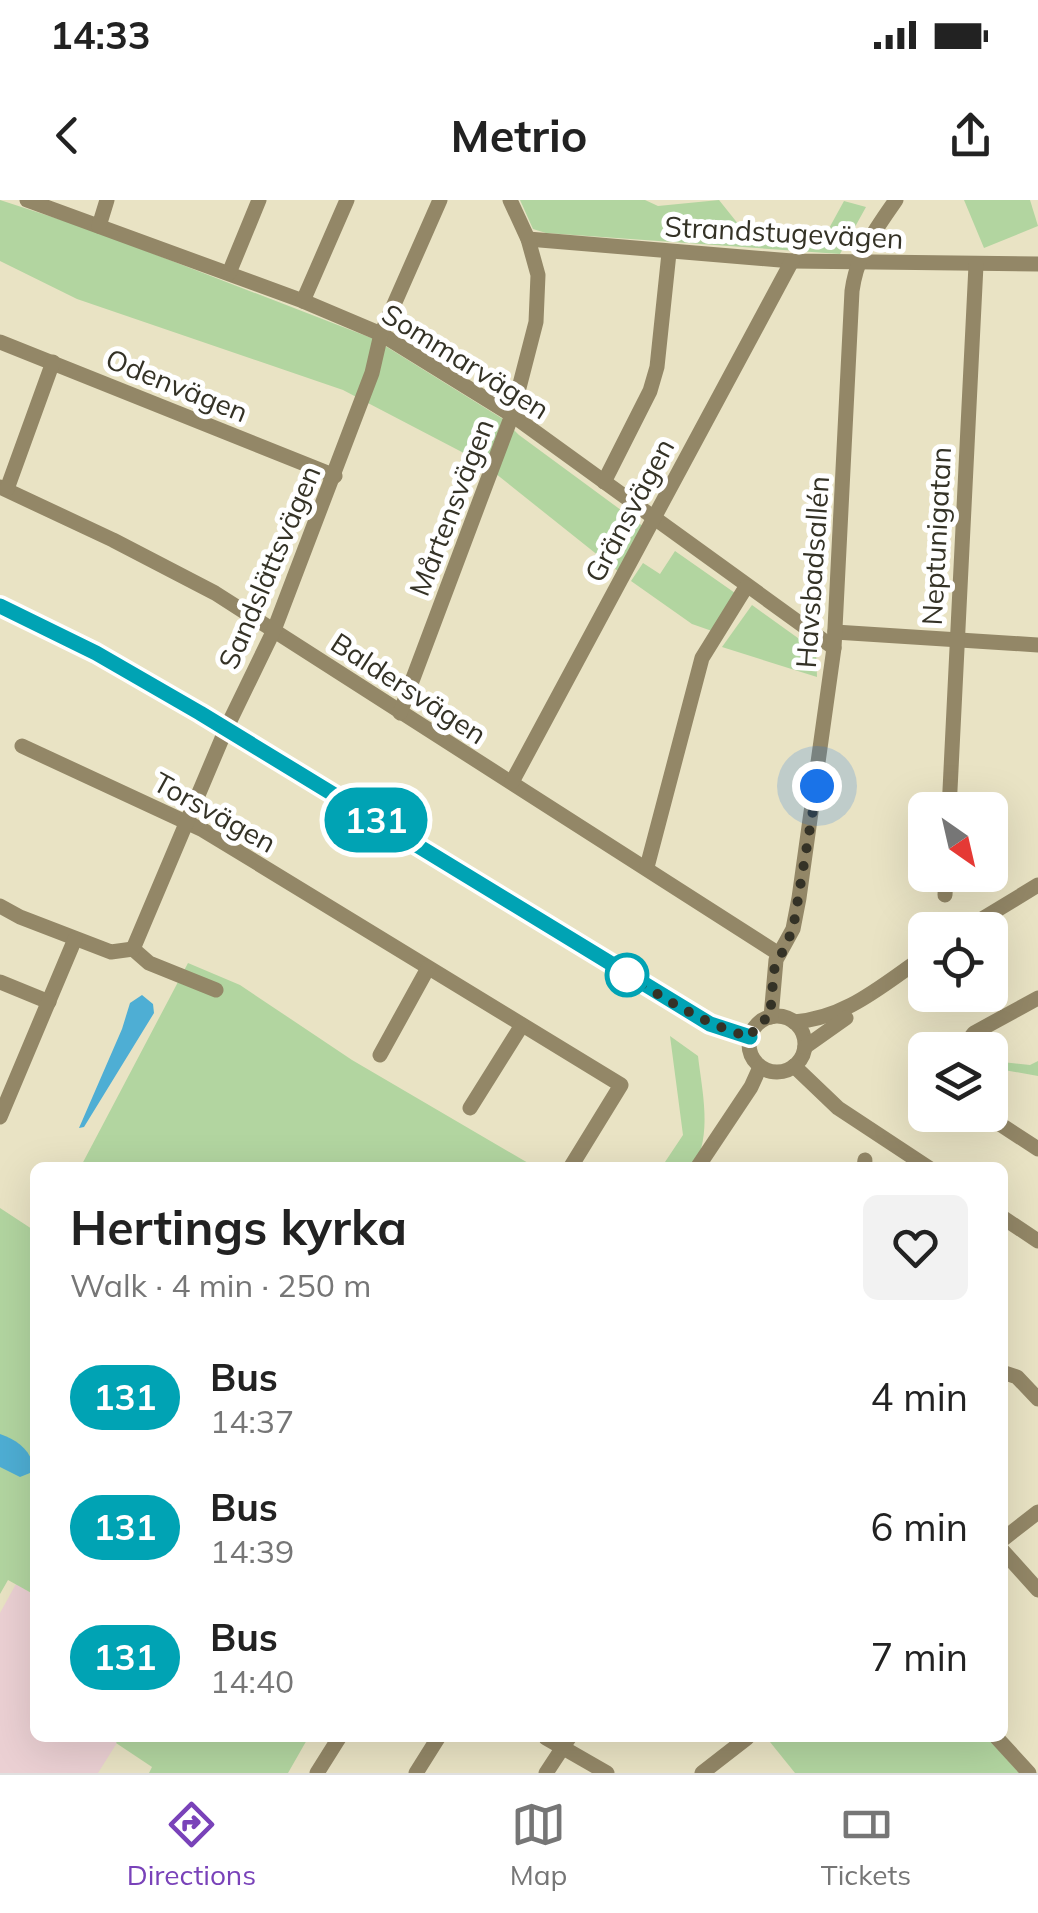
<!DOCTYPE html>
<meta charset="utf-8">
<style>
:root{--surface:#fff;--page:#f2f2f2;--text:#222;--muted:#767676;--line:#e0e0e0;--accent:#7942b9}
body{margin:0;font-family:Mulish,sans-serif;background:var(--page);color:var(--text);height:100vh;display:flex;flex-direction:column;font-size:38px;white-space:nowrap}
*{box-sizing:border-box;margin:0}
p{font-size:32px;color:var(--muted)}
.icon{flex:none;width:55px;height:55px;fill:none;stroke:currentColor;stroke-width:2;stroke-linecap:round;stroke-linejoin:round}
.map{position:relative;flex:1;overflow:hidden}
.drawer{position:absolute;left:30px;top:962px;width:978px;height:580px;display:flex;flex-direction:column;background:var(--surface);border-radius:15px;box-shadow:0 10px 40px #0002}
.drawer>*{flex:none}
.badge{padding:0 20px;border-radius:32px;font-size:35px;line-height:65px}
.needle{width:65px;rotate:146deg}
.buttons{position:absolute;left:908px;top:592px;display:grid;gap:20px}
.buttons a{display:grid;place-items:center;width:100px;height:100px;border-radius:15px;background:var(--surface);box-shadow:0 10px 40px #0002;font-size:50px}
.you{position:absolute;width:50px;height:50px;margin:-25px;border:8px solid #fff;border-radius:50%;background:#1a73e8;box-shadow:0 0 0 15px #1a73e833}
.map>.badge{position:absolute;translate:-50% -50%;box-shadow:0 0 0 5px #fff}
.round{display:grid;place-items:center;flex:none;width:105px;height:105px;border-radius:15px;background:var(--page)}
.summary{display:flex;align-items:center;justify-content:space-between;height:170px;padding:0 40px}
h1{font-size:48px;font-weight:700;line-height:75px}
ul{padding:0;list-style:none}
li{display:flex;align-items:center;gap:30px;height:130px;padding:0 40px}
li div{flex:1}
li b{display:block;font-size:38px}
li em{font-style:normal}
li .badge{min-width:110px;font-weight:700;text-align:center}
.status{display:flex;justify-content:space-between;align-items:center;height:70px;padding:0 50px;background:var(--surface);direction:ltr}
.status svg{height:28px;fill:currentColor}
header{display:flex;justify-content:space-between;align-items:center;height:130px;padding:0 40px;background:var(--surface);font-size:45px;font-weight:700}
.tab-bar{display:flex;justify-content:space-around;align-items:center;height:140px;border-top:2px solid var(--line);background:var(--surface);font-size:28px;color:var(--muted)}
.tab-bar a{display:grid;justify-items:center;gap:5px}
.tab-bar .active{color:var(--accent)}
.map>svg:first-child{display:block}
</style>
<div class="status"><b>14:33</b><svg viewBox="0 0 49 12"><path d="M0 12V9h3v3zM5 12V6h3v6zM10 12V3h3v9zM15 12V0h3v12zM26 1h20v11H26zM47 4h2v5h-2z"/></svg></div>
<header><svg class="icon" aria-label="back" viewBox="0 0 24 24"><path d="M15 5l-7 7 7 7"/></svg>Metrio<svg class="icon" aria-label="share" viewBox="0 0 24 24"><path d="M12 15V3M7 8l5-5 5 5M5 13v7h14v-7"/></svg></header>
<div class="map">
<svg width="1038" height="1573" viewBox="0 0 1038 1573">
<rect width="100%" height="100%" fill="#e9e3c4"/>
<polygon fill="#ebd0d3" points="16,1384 35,1395 35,1538 120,1538 98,1573 0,1573 0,1413"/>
<g fill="#b2d5a0">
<polygon points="0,0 92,30 374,139 503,219 519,235 644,327 619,372 481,262 343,190 77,99 0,61"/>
<polygon points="520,0 645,0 658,6 719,0 739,25 814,34 827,32 844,1 866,7 840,54 546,33 533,29"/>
<polygon points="964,0 1030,0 1038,26 984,48"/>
<polygon points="675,351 735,393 712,431 692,424 631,381 643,363 660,374"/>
<polygon points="752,405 816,451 817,477 722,447"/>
<polygon points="188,763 240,785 352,860 535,967 80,968"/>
<polygon points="987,830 1002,862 1030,865 1038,861 1038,876 1004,870 990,892 990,850 967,850"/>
<path d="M670 836 698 856C702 891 713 936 693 967L661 968 683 935Z"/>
<polygon points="0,1008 35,1031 35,1395 8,1380 0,1394"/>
<polygon points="120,1538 308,1538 288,1573 149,1573 152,1567 116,1543"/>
<polygon points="775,1538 988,1538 1019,1573 795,1573 770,1542"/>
</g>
<g fill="#4eaed4">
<polygon points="142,795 153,804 154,813 84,927 79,928 122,829 130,803"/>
<path d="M0 1234C16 1240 27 1247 33 1263L30 1273 20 1277 0 1267Z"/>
</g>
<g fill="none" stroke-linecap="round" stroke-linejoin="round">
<g stroke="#938767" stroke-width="15">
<polyline points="27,0 303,101 381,134 512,215 834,448"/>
<polyline points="99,26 107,0"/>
<polyline points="528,39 792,61 1038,64"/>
<polyline points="229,73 259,0"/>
<polyline points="303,101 347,0"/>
<polyline points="0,142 335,276"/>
<polyline points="604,282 650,191 657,167 669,53"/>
<polyline points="0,287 113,340 215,393 779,754"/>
<polyline points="7,289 53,162"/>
<polyline points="0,405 139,477 711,824 750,837"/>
<polyline points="835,432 1038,445"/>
<polyline points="400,513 512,215 536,122 538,75 528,39 510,0"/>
<polyline points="22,546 203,630 621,885 570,968"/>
<polyline points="512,582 792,61"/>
<polyline points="949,610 976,65"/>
<polyline points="647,667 702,458 746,387"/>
<polyline points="945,695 946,675"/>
<polyline points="0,706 20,717 111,752 133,749 149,763 216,790"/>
<polyline points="964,730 1038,685"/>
<polyline points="133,749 226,529 274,430 372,173 381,134 440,0"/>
<polyline points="0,782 49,802"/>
<circle cx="777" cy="844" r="28"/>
<path d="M771 817 776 760 793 729 799 698 834 448 852 91C857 54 875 30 896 0"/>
<path d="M794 822C847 818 882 785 925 756"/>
<polyline points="805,847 846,818"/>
<polyline points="961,850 974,833 1038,798"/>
<polyline points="380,855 428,768"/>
<polyline points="794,866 838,908 929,968"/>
<polyline points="470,908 522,825"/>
<polyline points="986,915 1038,949"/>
<polyline points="0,917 75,739"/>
<polyline points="697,968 751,887 760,867"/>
<polyline points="864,968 865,960"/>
<polyline points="1002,1017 1038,1041"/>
<polyline points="1002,1172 1017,1177 1038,1199"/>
<polyline points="1002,1340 1038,1312"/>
<polyline points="1002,1350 1038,1390"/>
<polyline points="546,1538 607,1573"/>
<polyline points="997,1538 1029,1573"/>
<polyline points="317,1573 339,1538"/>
<polyline points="416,1573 438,1538"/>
<polyline points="546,1573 569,1538"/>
<polyline points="702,1573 747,1538"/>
</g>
</g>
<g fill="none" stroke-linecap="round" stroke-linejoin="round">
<defs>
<polyline id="line" points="0,406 96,453 200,513 710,824 750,837"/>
</defs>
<use href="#line" stroke="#fff" stroke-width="22"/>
<use href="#line" stroke="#00a3b4" stroke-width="15"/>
<path stroke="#343226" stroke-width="10" stroke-dasharray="0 18" d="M627 775C665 799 706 825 750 837L758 823 770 817 774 770 793 729 817 586"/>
</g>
<circle fill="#fff" stroke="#00a3b4" stroke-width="5" cx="627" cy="775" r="20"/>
<g text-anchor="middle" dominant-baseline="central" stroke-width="10" stroke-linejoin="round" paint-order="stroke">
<g font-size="28" fill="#343226" stroke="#fff">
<text transform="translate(784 32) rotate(3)">Strandstugevägen</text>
<text transform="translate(466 161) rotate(32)">Sommarvägen</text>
<text transform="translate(177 185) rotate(22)">Odenvägen</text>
<text transform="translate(451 307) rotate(-69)">Mårtensvägen</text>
<text transform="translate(629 310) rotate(-62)">Gränsvägen</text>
<text transform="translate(936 336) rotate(-87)">Neptunigatan</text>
<text transform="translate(269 367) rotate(-67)">Sandslättsvägen</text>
<text transform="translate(812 372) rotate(-86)">Havsbadsallén</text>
<text transform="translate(409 488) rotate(33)">Baldersvägen</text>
<text transform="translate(215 612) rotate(29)">Torsvägen</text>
</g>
</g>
</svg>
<div class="buttons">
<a><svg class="needle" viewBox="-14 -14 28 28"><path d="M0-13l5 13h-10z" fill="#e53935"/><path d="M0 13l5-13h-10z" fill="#767676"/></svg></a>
<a><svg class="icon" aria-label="locate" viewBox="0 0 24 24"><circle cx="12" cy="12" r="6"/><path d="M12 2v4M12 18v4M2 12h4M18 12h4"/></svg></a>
<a><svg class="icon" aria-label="layers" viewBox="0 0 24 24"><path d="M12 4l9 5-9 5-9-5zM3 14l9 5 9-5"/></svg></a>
</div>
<div class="you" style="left:817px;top:586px"></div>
<b class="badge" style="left:376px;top:620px;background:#00a3b4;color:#fff">131</b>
<section class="drawer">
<div class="summary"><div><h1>Hertings kyrka</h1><p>Walk · 4 min · 250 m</p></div><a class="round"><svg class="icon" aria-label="heart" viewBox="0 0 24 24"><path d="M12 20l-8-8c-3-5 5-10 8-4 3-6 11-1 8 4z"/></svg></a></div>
<ul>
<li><span class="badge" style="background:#00a3b4;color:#fff">131</span><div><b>Bus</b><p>14:37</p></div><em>4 min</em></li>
<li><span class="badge" style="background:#00a3b4;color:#fff">131</span><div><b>Bus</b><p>14:39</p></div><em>6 min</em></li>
<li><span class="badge" style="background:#00a3b4;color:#fff">131</span><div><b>Bus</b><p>14:40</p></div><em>7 min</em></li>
</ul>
</section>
</div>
<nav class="tab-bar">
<a class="active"><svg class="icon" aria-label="directions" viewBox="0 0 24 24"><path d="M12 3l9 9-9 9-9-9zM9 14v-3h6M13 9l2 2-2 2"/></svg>Directions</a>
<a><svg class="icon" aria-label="map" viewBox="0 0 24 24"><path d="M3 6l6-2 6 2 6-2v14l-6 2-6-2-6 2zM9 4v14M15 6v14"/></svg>Map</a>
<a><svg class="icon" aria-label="tickets" viewBox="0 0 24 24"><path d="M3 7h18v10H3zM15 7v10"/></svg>Tickets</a>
</nav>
